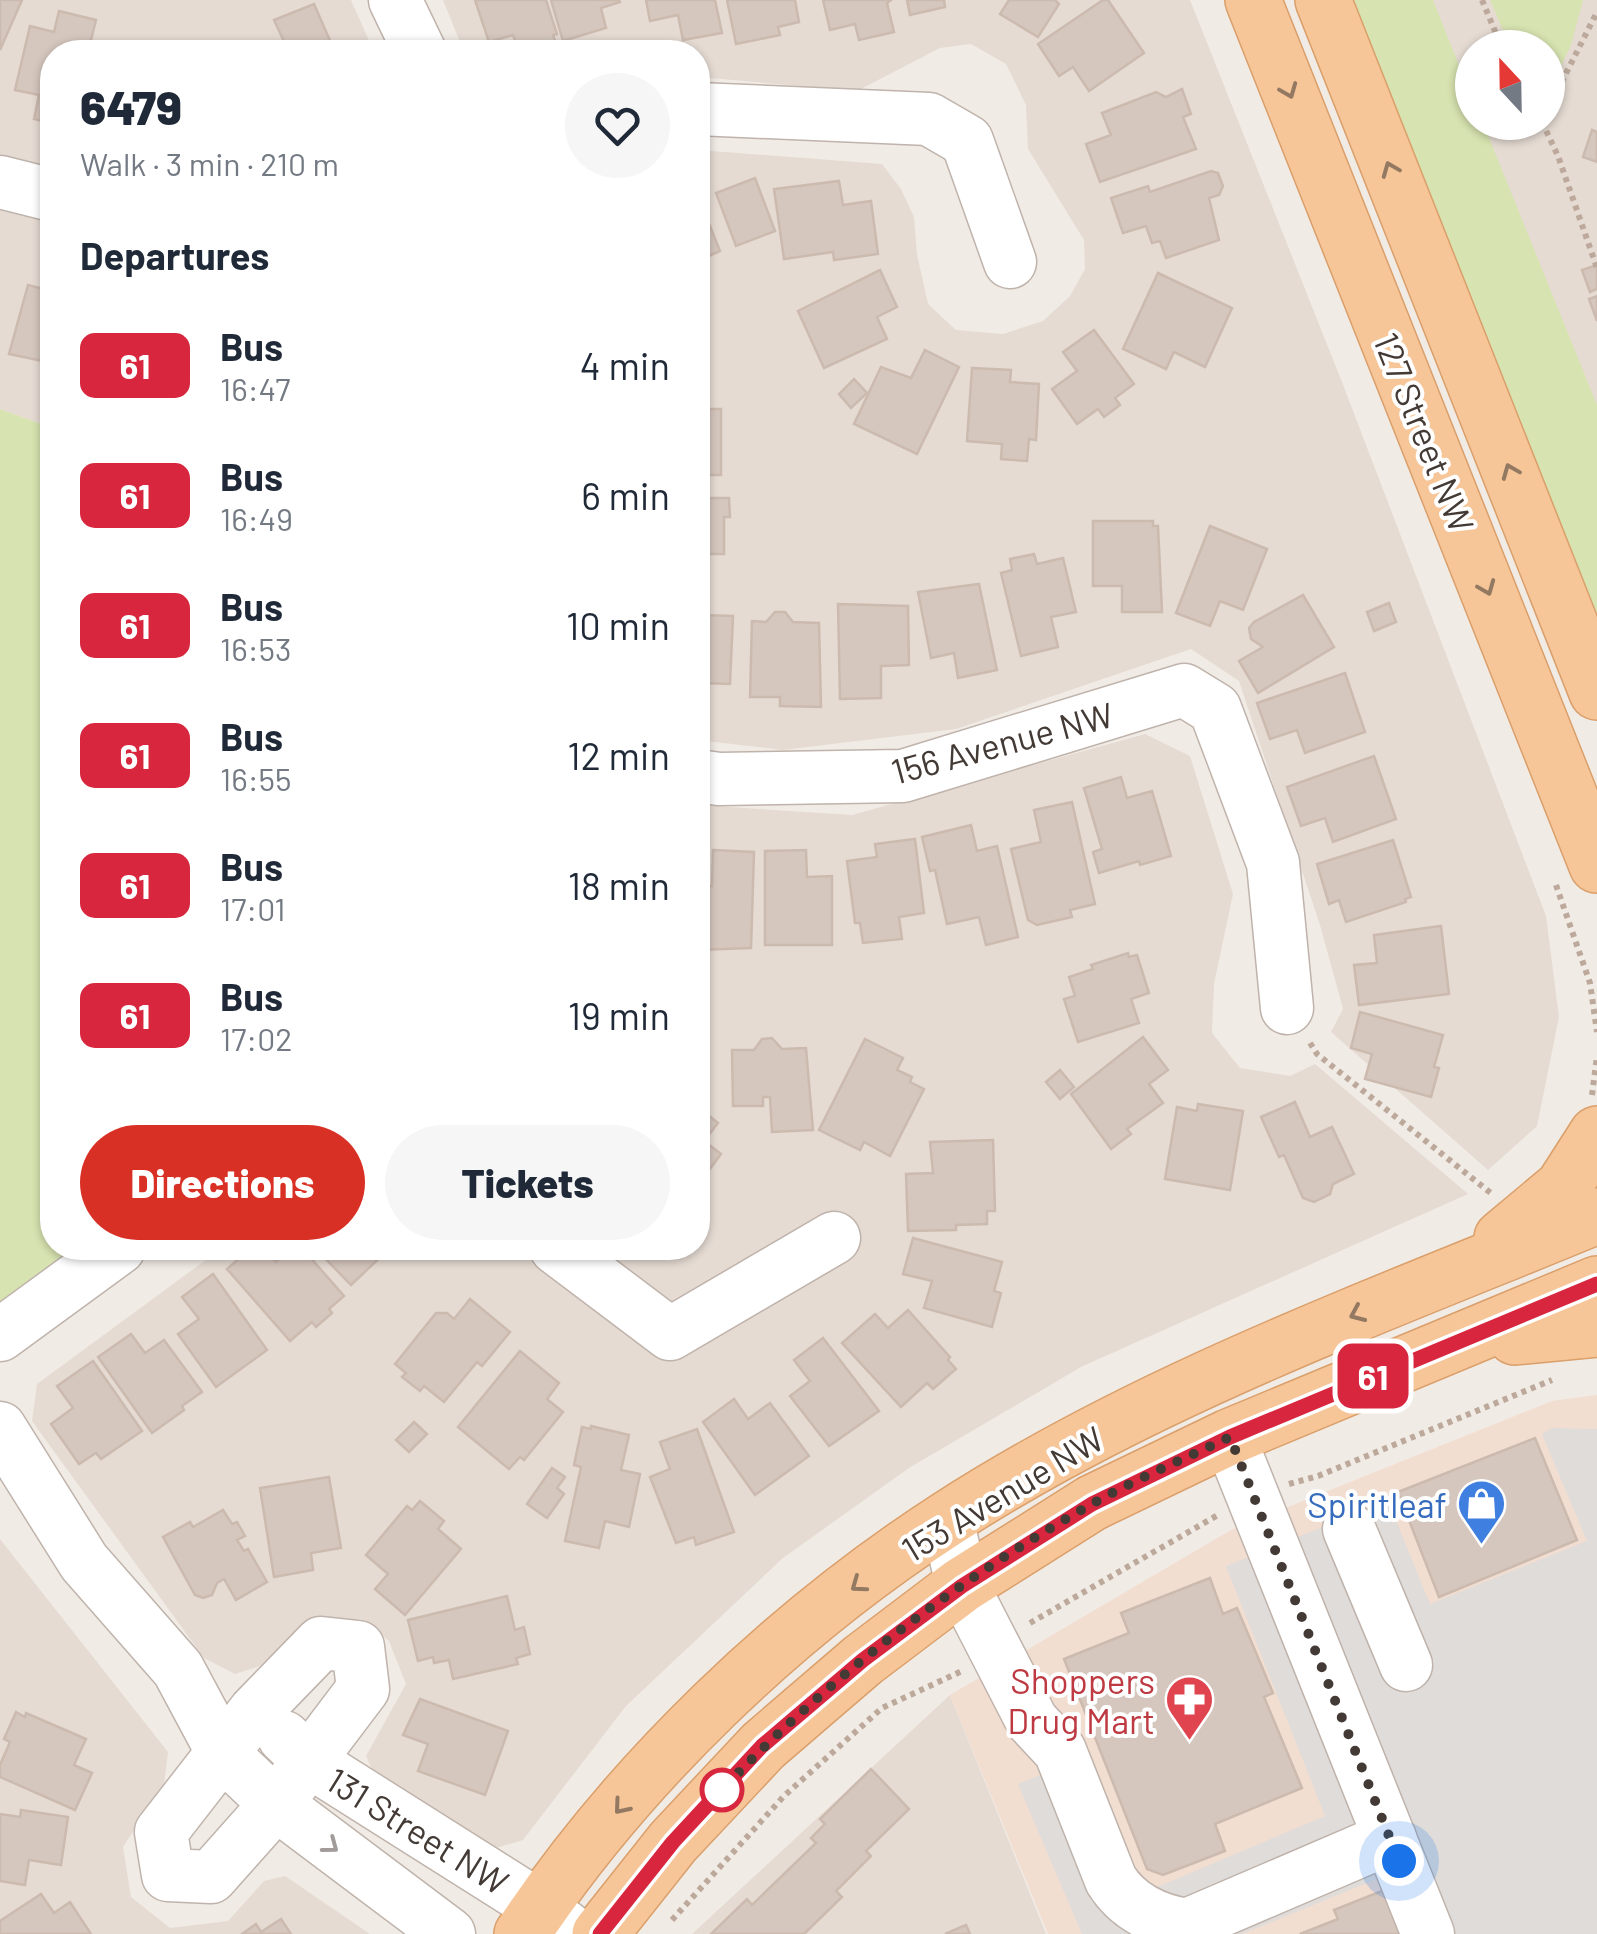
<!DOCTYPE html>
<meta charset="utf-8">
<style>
:root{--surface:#fff;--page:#f6f6f7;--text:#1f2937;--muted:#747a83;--accent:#d93025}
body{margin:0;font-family:Barlow,sans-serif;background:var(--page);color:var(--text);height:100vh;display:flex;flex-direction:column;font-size:38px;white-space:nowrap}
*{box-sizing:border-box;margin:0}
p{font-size:32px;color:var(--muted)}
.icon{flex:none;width:55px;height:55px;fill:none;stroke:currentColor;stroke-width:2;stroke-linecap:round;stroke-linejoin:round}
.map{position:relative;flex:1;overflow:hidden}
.sheet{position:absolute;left:40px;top:40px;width:670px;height:1220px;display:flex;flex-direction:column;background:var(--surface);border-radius:40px;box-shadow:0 2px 8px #0004}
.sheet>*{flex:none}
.badge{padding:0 20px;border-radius:15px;font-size:35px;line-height:65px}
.needle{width:65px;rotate:338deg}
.controls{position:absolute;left:1455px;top:30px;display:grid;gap:20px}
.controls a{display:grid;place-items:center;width:110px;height:110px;border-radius:50%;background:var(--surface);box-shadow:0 2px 8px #0004;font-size:50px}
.you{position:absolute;width:50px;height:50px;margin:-25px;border:8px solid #fff;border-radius:50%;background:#1a73e8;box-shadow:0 0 0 15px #1a73e833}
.map>.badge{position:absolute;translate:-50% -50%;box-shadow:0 0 0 5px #fff}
h2{padding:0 40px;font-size:38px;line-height:90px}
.round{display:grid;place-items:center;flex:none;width:105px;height:105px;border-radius:52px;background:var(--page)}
.summary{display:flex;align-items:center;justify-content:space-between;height:170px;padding:0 40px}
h1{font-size:48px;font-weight:800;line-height:75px}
.cta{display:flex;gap:20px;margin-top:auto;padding:20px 40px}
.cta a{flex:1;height:115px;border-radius:60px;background:var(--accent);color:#fff;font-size:40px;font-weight:800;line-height:115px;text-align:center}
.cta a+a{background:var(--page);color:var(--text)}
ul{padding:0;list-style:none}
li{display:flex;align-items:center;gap:30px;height:130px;padding:0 40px}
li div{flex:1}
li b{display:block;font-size:38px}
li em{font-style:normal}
li .badge{min-width:110px;font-weight:700;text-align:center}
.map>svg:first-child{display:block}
</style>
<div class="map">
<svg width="1597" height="1934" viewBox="0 0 1597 1934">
<rect width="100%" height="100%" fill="#f1ebe5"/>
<g fill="#e5dbd3" fill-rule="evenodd">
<polygon points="0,0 351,0 374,52 52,52 52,428 0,409"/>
<polygon points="443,0 1190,0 1342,382 1546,916 1559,1017 1537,1126 1488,1170 1331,1032 1343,1009 1320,925 1239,681 1191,649 956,729 783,750 698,740 698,150 882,164 901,189 914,217 917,254 928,304 956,330 1003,334 1043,321 1070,296 1085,269 1084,240 1028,149 1026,105 1006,64 971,44 940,48 857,91 698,77 698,52 464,52"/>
<path d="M1416 0H1597V445ZM1472 48H1548V122H1472Z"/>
<polygon points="1145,734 1190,756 1233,894 1214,984 1212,1033 1240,1068 1290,1076 1315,1064 1468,1194 1081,1367 909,1468 783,1558 626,1706 523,1840 486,1851 379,1785 366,1756 406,1684 389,1641 361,1619 310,1619 260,1666 235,1674 204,1658 32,1421 37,1384 222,1248 698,1248 698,805 852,815"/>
<polygon points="0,1539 168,1752 164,1785 123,1847 131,1897 170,1928 228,1921 264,1881 285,1876 370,1934 0,1934"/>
<polygon points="950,1695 1046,1934 692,1934"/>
</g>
<polygon fill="#f2ddd1" points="1597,1395 1597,1934 1048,1934 950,1695 1231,1530 1552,1401"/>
<g fill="#d7e3b0">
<polygon points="1352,0 1433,0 1472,98 1472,122 1483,123 1597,405 1597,616"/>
<polygon points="1490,0 1583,0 1571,45 1548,94 1548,48 1510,47"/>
<polygon points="0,409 52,428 52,1248 80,1248 0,1306"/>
</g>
<polygon fill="#dfdcda" points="1552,1428 1597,1429 1597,1934 1437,1934 1409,1866 1242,1934 1082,1934 1018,1784 1082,1758 1141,1894 1325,1816 1226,1566 1388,1501 1430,1604 1587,1541 1542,1434"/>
<g fill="#d5c7be" stroke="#ccbaaf" stroke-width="2.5">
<polygon points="0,0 22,0 0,50"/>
<polygon points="475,0 546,0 557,34 553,35 556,43 519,52 513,35 489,42"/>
<polygon points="551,0 619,0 620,2 601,8 606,28 563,41"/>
<polygon points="646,0 715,0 722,33 683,40 678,15 650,21"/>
<polygon points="727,0 795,0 799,22 778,27 780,35 736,44"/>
<polygon points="823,0 891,0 887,3 894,32 859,40 855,24 830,30"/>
<polygon points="907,0 944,0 945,7 910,15"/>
<polygon points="1009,0 1055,0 1059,4 1038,37 1000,14"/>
<polygon points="1103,0 1108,0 1144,53 1089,91 1073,67 1059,76 1038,44"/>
<polygon points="314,4 335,52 283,52 288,50 274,20"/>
<polygon points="59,11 96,20 88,52 52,52 52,123 34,119 39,95 15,90 30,26 54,32"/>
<polygon points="263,46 263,52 233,52 233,48"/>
<polygon points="1182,89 1191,114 1183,117 1196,149 1100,182 1086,144 1111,135 1102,113 1156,92 1166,97"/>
<polygon points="1592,130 1597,132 1597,162 1583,157"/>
<polygon points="1211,171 1218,173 1223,186 1219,195 1209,198 1219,240 1166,258 1160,241 1152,243 1146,226 1123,233 1111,198 1148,186 1150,192"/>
<polygon points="755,178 775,231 736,246 716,193"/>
<polygon points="839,181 843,205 871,201 878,254 834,260 833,252 784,259 774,189"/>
<polygon points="698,196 720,251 698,261"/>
<polygon points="1597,265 1597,289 1590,292 1582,270"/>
<polygon points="880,270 897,307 877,317 887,339 824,368 798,311"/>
<polygon points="1158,273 1232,308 1205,367 1174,352 1166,369 1123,349"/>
<polygon points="52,284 52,363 9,354 28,285 51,291"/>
<polygon points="1597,296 1597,321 1589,299"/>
<polygon points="706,325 708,397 698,397 698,326"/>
<polygon points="1094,330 1134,384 1115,398 1120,405 1104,417 1098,409 1077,424 1052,389 1077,371 1063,352"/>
<polygon points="925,350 959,367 917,454 854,424 881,367 911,378"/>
<polygon points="972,368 1011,370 1010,382 1039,384 1036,440 1029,439 1027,461 1001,459 1002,444 967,441"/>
<polygon points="854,379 867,393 851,408 839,394"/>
<rect x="698" y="409" width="23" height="66"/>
<polygon points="698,498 729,498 730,517 724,517 724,554 698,554"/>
<polygon points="1093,521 1153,521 1153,526 1158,526 1162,612 1122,612 1122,586 1093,586"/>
<polygon points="1210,526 1267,549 1243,610 1220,601 1210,626 1176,613"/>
<polygon points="1034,554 1037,564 1063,558 1076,612 1051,617 1058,647 1021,656 1001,573 1012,570 1010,559"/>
<polygon points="979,584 997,670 958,678 954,653 931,658 918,592"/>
<polygon points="1303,595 1334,647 1258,693 1239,661 1263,647 1251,639 1249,628 1254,622"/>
<polygon points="1389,603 1396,622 1374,631 1367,612"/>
<polygon points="838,604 908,606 909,665 881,666 881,698 840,699"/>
<polygon points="775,612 785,612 793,622 819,623 821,707 780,706 780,697 750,697 752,621 766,622"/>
<polygon points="698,615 733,616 730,684 703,683 702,708 698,708"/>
<polygon points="1345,673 1365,732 1305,753 1297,730 1270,739 1257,703"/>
<polygon points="1374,756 1396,819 1333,842 1325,818 1301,826 1287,787"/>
<polygon points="1121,777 1127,798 1152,791 1171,856 1140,865 1139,861 1099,873 1093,852 1102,849 1084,788"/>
<polygon points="1072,802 1095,904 1070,910 1072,917 1037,925 1028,920 1011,849 1041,842 1034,810"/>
<polygon points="971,825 977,851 997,846 1018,937 986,945 979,917 947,924 935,870 930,871 922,837"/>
<polygon points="915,839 924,913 899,917 902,939 863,943 860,923 855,923 847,861 877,857 875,844"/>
<polygon points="1393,840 1411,897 1405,899 1406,902 1346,922 1339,900 1329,904 1317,864"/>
<polygon points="713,850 754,852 751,948 698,950 698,886 712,886"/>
<polygon points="806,850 807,877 832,876 832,945 765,945 765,851"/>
<polygon points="1441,926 1449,994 1359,1005 1354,965 1377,963 1374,935"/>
<polygon points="1128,953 1129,957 1137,955 1149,993 1131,999 1139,1023 1078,1042 1064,999 1075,996 1069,977 1093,969 1091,965"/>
<polygon points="1360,1012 1443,1035 1434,1067 1439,1068 1431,1097 1365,1079 1372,1054 1351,1048"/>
<polygon points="1143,1037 1168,1070 1149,1084 1163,1103 1127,1129 1131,1134 1111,1149 1071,1094"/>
<polygon points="772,1038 782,1049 806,1048 813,1130 772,1132 770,1097 763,1097 763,1106 733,1106 732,1050 754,1050 762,1039"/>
<polygon points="865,1039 903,1058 897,1070 912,1077 910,1082 924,1089 890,1156 864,1142 860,1150 819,1130"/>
<polygon points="1060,1070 1074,1087 1060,1099 1046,1082"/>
<polygon points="1295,1102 1310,1137 1332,1127 1354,1174 1333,1184 1330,1194 1314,1202 1303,1198 1284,1155 1279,1157 1261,1117"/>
<polygon points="1198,1104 1243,1111 1230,1190 1165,1179 1177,1107 1197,1111"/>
<polygon points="698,1107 718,1123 704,1141 721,1154 698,1185"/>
<polygon points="993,1140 995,1211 987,1211 987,1224 956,1225 956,1230 908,1231 906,1174 933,1173 930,1142"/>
<polygon points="913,1238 1002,1262 994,1291 1001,1293 992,1327 924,1308 932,1281 903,1274"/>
<polygon points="251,1248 263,1248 276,1262 282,1257 277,1251 282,1248 302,1248 344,1296 329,1309 332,1313 316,1327 312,1322 290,1341 227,1269"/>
<polygon points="315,1248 390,1248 351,1285"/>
<polygon points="213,1274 267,1350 216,1387 178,1334 199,1319 182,1297"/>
<polygon points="470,1299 510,1332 482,1366 477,1362 444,1402 424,1386 420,1391 402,1377 406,1373 395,1364 436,1313 447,1313 454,1319"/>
<polygon points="908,1310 950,1357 948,1360 956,1369 933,1389 927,1383 901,1407 842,1343 875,1314 888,1328"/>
<polygon points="131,1334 145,1353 164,1340 202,1392 182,1406 184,1410 152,1433 98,1357"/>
<polygon points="823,1338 879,1411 829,1446 790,1396 810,1381 794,1360"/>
<polygon points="520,1351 559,1383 547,1399 563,1412 524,1460 520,1457 509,1469 458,1427"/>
<polygon points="93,1361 142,1431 101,1459 96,1453 79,1464 51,1424 73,1408 57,1386"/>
<polygon points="734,1399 748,1419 770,1403 809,1456 755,1495 703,1422"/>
<polygon points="414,1422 427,1434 409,1452 396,1440"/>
<polygon points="591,1426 629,1435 621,1470 640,1474 629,1527 605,1521 599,1548 565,1541 581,1467 574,1465 582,1427 591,1429"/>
<polygon points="697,1429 734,1532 696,1545 694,1537 676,1543 650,1477 670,1469 660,1442"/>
<polygon points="1535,1438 1577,1540 1439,1597 1398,1492"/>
<polygon points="552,1468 565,1477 557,1488 564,1494 547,1518 527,1504"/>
<polygon points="329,1477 341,1548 311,1553 313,1570 274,1577 260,1488"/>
<polygon points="420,1501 444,1521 438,1529 461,1549 405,1615 375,1589 388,1574 366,1555 407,1506 412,1510"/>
<polygon points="223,1510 232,1524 237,1522 245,1536 237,1540 244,1551 248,1549 267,1582 236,1600 224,1579 217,1583 212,1595 203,1598 195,1595 163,1537 190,1522 193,1527"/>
<polygon points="1210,1578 1223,1614 1237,1608 1273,1693 1264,1697 1302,1788 1215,1824 1225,1851 1163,1875 1147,1869 1064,1659 1129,1633 1121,1613"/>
<polygon points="507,1596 515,1630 524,1627 530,1654 516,1658 518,1664 453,1679 449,1660 434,1663 433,1657 418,1661 408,1620"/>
<polygon points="420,1699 508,1731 485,1795 418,1771 428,1744 403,1735"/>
<polygon points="16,1712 25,1717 26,1713 86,1739 74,1765 92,1773 75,1810 0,1777 0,1765 10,1742 4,1739"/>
<polygon points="871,1769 909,1809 866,1851 871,1856 836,1891 842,1897 804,1934 711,1934 747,1899 752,1905 816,1843 811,1838 825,1824 820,1819"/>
<polygon points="21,1810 68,1817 61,1865 29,1860 25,1885 0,1881 0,1814 20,1817"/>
<polygon points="1384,1890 1402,1934 1300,1934 1338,1919 1334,1910"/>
<polygon points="41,1894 54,1913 70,1902 91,1934 0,1934 0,1921"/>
<polygon points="281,1919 291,1934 242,1934 256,1924 261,1932"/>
<polygon points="966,1925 970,1934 945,1934"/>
</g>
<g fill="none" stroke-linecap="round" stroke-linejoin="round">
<defs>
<g id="minor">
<polyline points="395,0 420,52"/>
<polyline points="698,109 929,119 967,141 1010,262"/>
<polyline points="0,182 52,195"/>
<polyline points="698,776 719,779 903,776 1184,690 1215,709 1273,863 1287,1008"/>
<polyline points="556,1248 670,1334 834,1238"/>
<polyline points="0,1335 119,1248"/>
<polyline points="0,1428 84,1562 178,1669 224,1755 276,1804 449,1934"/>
<polyline points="1229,1437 1428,1934"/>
<path d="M947 1519 962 1585 1032 1721 1060 1751 1111 1880C1128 1907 1156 1920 1187 1925L1390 1838"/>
<polyline points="1349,1529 1406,1665"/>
<polygon points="321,1643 358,1647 363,1689 276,1804 211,1877 168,1875 161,1832 255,1711"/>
<polyline points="284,1737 309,1761 540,1907 575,1934"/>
</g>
<g id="major">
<polyline points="1253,0 1597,865"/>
<polyline points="1323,0 1597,692"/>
<polyline points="1502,1238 1563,1187 1597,1134"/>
<polyline points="1515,1337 1597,1329"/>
<path d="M522 1934C629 1773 785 1624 947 1519 1146 1390 1379 1306 1597 1216"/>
<polyline points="600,1934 673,1842 763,1746 863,1660 962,1585 1092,1503 1229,1437 1597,1284"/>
</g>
</defs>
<use href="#minor" stroke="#bfb3ab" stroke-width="55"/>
<use href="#major" stroke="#da9f6a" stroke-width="58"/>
<g stroke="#bca99b" stroke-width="6" stroke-dasharray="5 5" stroke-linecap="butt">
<polyline points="1482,0 1502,48"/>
<polyline points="1548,109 1597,12"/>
<polyline points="1542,122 1558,156 1597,268"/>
<polyline points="1556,885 1590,983 1597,1032"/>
<polyline points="1310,1043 1317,1054 1492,1194"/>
<polyline points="1592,1095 1597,1056"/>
<polyline points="1289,1484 1318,1476 1552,1380"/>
<polyline points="1030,1623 1218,1515"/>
<polyline points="672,1920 784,1796 882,1708 962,1671"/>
</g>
<use href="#minor" stroke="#fff" stroke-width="52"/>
<use href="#major" stroke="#f6c699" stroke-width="55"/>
</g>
<defs><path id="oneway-chevron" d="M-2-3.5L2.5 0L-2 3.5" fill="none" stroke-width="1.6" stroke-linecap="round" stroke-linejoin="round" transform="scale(2.5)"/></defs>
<g stroke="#947962">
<use href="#oneway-chevron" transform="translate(1289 91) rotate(68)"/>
<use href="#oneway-chevron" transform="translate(1390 169) rotate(-112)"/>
<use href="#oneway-chevron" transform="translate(1510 471) rotate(-112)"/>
<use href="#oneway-chevron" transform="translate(1487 588) rotate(68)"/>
<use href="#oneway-chevron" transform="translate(1357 1314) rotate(156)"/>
<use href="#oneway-chevron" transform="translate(858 1585) rotate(144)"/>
<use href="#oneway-chevron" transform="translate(621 1807) rotate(130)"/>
</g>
<use stroke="#a19c9a" href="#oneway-chevron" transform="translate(331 1846) rotate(37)"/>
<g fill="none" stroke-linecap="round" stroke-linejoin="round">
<defs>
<polyline id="line" points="600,1934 673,1842 762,1746 863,1660 962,1586 1092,1504 1230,1437 1597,1284"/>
</defs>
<use href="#line" stroke="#fff" stroke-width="22"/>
<use href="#line" stroke="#d7263d" stroke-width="15"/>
<path stroke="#433a35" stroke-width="10" stroke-dasharray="0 18" d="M722 1790 718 1794C825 1680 955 1581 1092 1504 1136 1479 1184 1459 1230 1437L1399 1861"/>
</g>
<defs>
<symbol id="shop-pin" viewBox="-11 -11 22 30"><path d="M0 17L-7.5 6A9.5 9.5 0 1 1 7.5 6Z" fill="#3f7fe0" stroke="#fff"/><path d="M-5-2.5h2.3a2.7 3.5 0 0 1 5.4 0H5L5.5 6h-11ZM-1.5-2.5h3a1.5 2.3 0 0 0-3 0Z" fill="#fff"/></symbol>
<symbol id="pharmacy-pin" viewBox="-11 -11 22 30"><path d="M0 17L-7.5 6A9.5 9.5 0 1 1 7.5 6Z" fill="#e0444e" stroke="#fff"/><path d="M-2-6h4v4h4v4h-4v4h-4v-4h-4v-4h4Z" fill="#fff"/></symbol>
</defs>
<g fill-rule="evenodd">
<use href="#shop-pin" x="1454" y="1476" width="55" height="75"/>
<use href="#pharmacy-pin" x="1162" y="1672" width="55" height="75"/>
</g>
<circle fill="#fff" stroke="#d7263d" stroke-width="5" cx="722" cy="1790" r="20"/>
<g text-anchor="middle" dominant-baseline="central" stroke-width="8" stroke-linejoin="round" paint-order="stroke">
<g font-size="35" fill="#433a35" stroke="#fff">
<text transform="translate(1425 432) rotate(68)">127 Street NW</text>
<text transform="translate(1002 742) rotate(-15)">156 Avenue NW</text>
<text transform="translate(1002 1493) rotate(-31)">153 Avenue NW</text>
<text transform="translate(418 1830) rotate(32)">131 Street NW</text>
</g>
<g font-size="35" fill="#366cbe" stroke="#fff" text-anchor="end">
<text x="1447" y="1504">Spiritleaf</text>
</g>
<g font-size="35" fill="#be3a42" stroke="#fff" text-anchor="end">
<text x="1155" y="1680">Shoppers<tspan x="1155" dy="40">Drug Mart</tspan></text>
</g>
</g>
</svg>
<div class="controls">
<a><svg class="needle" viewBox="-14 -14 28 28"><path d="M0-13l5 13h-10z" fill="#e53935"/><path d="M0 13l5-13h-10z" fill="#747a83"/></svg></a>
</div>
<div class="you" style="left:1399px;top:1861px"></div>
<b class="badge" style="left:1373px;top:1376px;background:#d7263d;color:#fff">61</b>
<section class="sheet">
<div class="summary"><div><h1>6479</h1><p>Walk · 3 min · 210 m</p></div><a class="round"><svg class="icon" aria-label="heart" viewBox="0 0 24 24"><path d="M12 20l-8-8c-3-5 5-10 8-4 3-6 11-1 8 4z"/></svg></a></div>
<h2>Departures</h2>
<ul>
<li><span class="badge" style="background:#d7263d;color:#fff">61</span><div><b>Bus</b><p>16:47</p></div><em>4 min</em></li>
<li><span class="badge" style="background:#d7263d;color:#fff">61</span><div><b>Bus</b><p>16:49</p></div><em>6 min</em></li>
<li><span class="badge" style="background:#d7263d;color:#fff">61</span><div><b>Bus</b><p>16:53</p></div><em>10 min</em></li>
<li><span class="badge" style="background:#d7263d;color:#fff">61</span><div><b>Bus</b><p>16:55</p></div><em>12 min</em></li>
<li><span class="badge" style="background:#d7263d;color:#fff">61</span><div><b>Bus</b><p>17:01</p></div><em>18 min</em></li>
<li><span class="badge" style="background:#d7263d;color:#fff">61</span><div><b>Bus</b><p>17:02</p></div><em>19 min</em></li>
</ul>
<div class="cta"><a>Directions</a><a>Tickets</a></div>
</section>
</div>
